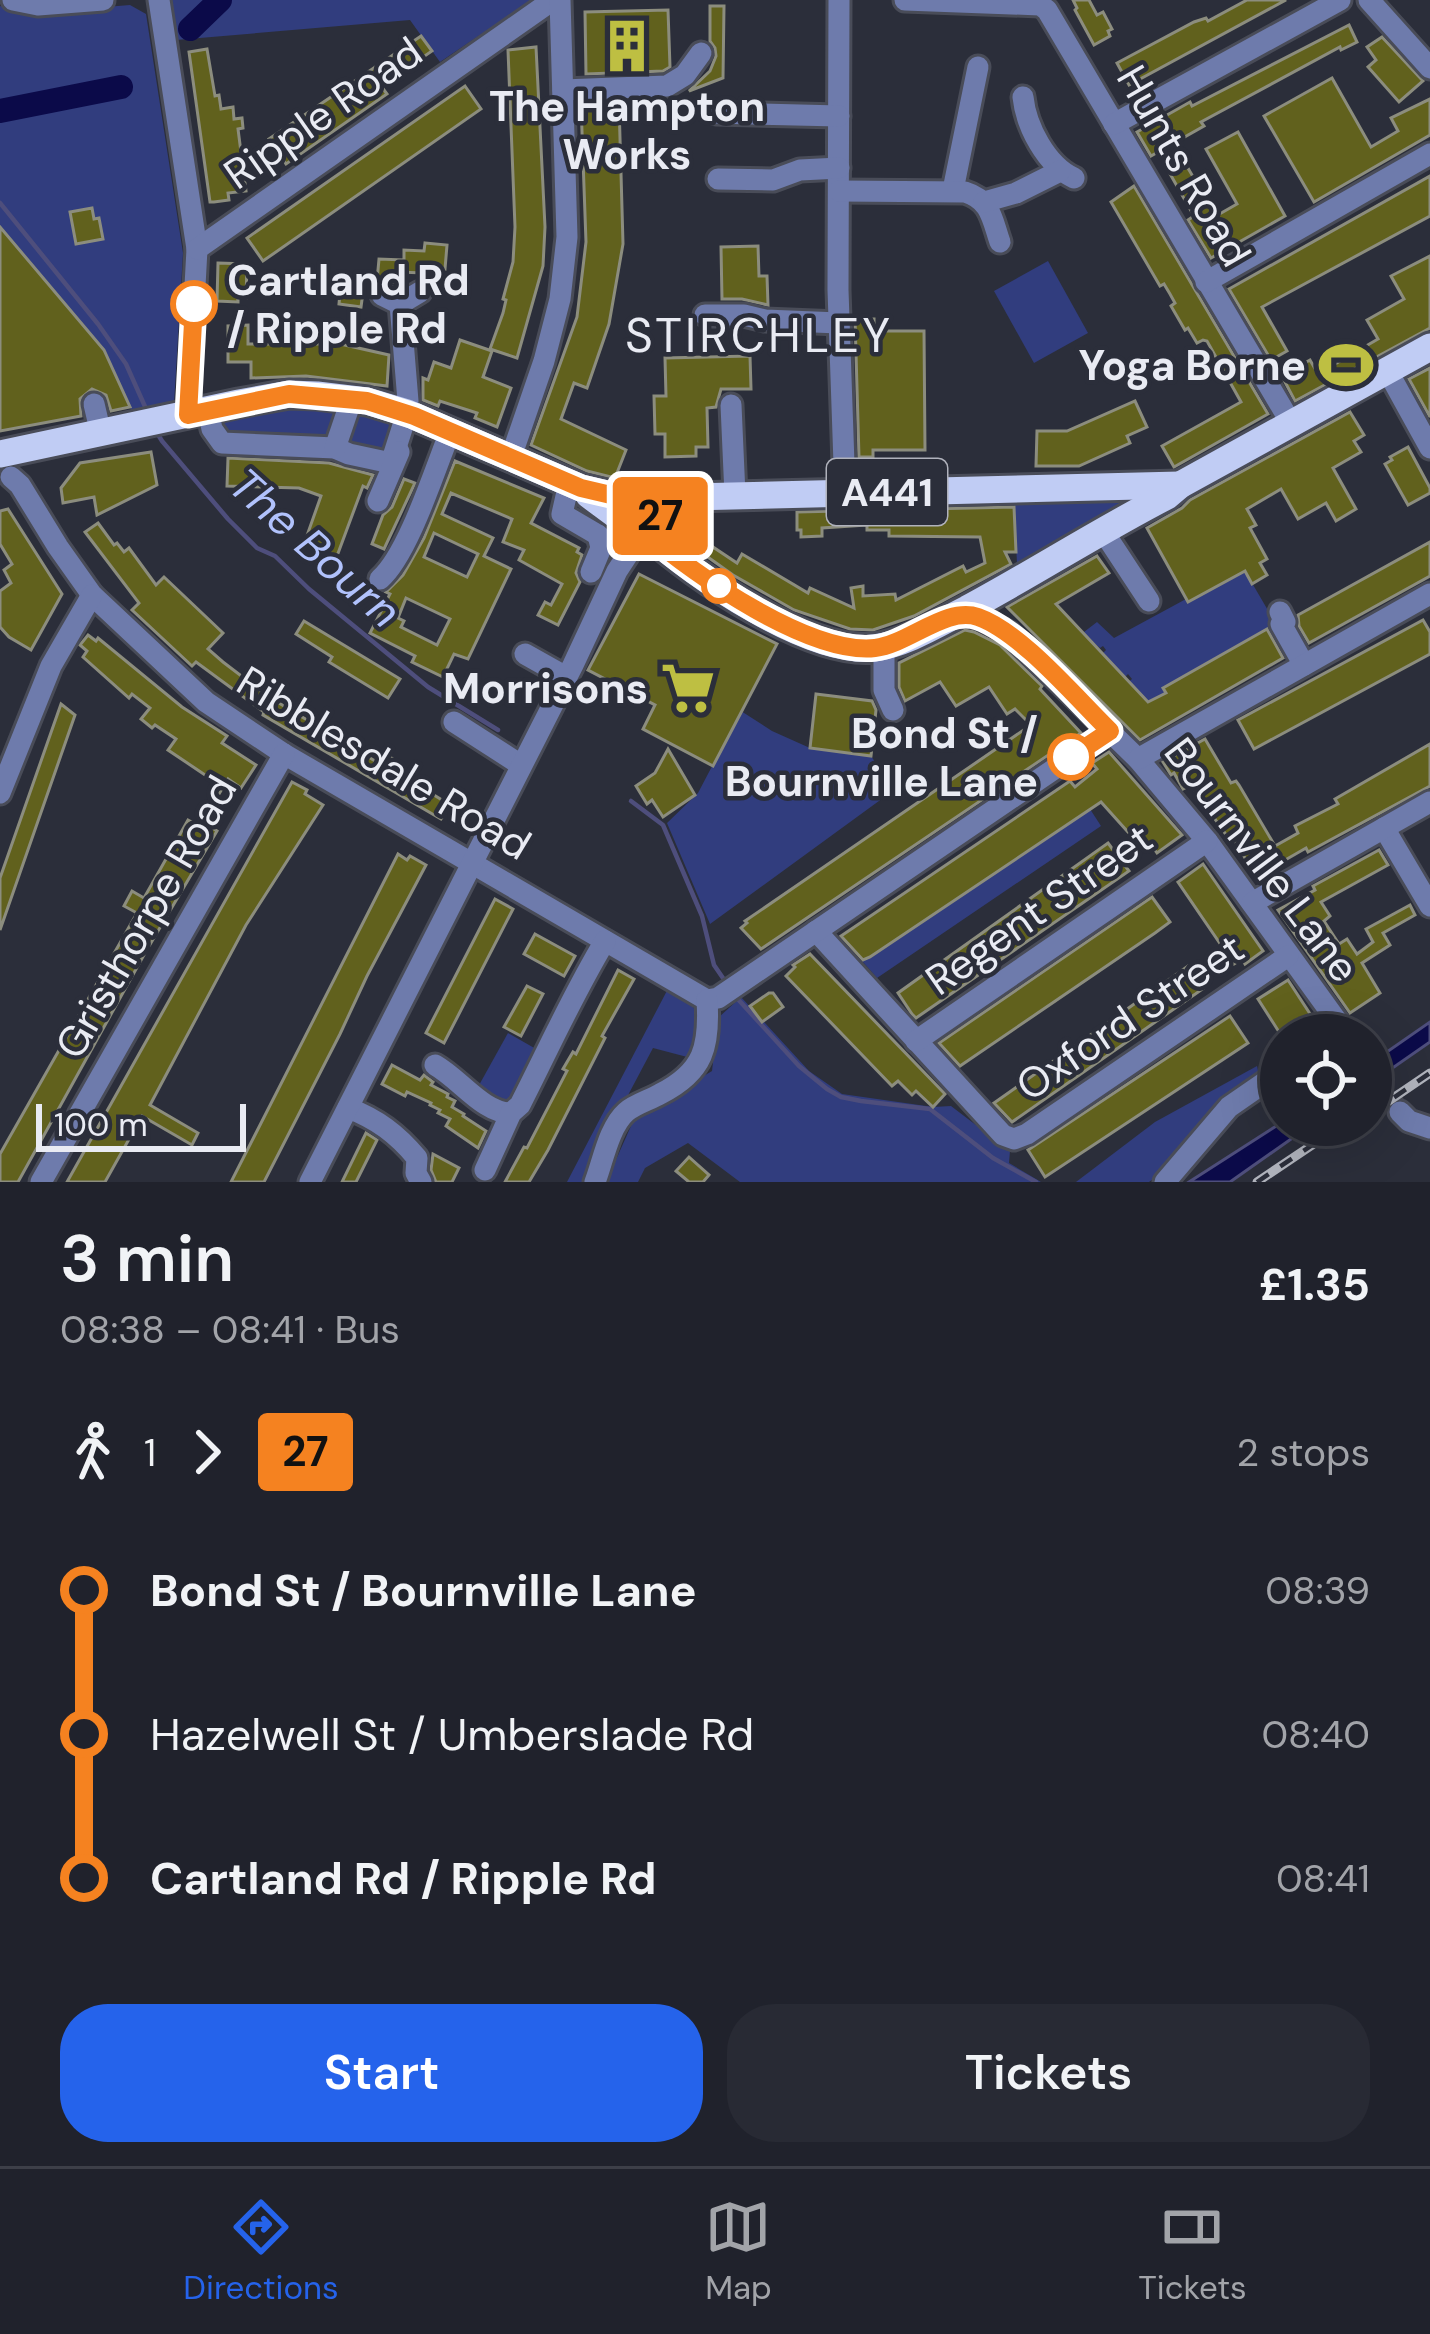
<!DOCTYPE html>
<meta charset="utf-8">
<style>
:root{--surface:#20222c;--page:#282a34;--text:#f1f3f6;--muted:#a2a4a9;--line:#3d3f48;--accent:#2563eb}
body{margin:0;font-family:"DM Sans",sans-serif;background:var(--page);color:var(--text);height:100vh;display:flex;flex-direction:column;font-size:45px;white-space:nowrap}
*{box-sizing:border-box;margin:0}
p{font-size:39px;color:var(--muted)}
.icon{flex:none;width:66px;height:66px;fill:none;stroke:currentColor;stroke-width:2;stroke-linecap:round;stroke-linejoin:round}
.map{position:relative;height:1182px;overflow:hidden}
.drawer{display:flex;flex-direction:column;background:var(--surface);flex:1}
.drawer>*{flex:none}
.badge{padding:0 24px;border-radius:9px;font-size:42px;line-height:78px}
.controls{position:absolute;left:1260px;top:1014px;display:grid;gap:24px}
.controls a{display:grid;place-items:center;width:132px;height:132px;border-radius:50%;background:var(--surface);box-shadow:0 12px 48px #0002,0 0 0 3px var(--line);font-size:60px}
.scale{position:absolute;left:36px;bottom:30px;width:210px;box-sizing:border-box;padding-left:12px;border:6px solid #e9ebf3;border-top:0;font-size:33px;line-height:42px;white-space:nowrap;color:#e9ebf3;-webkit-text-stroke:9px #2b2e3a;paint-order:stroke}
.map>.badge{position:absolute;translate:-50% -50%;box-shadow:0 0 0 6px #fff}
.legs{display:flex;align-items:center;gap:18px;height:132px;padding:0 60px;font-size:39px}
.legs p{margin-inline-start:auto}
.head{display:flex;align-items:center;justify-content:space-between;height:204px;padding:0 60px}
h1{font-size:66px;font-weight:600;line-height:90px}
.primary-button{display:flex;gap:24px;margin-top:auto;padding:24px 60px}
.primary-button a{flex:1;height:138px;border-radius:48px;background:var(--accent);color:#fff;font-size:48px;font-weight:600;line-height:138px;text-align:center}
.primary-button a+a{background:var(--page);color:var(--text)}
ul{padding:0 60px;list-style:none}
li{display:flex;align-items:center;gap:42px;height:144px;font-size:45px}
li i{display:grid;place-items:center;width:18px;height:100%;margin:0 15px;background:currentColor}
li i::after{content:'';width:30px;height:30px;margin:-15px;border:9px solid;border-radius:50%;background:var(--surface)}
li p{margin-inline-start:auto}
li:first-child i{background:linear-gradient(#0000 50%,currentColor 0)}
li:last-child i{background:linear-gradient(currentColor 50%,#0000 0)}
.tabs{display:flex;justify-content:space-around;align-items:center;height:168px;border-top:3px solid var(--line);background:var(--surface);font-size:33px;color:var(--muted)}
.tabs a{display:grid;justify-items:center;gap:6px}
.tabs .current{color:var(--accent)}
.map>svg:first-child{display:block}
</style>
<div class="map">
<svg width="1430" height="1182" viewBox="0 0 1430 1182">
<rect width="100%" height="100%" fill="#2b2e3a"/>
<g fill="#313d7e">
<polygon points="171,0 532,0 440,62 410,20 176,40"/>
<polygon points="130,5 146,14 183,253 174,404 133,414 104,350 0,227 0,6 32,13"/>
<polygon points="1048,261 1088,333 1034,363 994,291"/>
<polygon points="290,408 338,412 332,440 224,438 216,425 240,415"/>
<polygon points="354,409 399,424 387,457 342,445"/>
<polygon points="1122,493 1129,500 1126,506 1017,564 1014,497"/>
<polygon points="1245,571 1276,624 1164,688 1170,700 1155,698 1160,710 1119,690 1132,679 1128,674 1125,677 1092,664 1106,650 1103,646 1100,648 1095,644 1084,655 1087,638 1084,632 1097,622 1114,638 1186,599 1189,602"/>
<polygon points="741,711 772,731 810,748 871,756 894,790 710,924 667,823 698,793"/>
<polygon points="1090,809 1101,826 877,978 862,961 892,942 892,925 900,937 908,932 907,916 915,927 922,922 914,910 927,918 1021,856 1034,829 1043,842 1051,836 1043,823 1057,832"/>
<polygon points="671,983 699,1014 691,1058 653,1048 582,1182 567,1182"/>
<polygon points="741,997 809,1071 842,1094 933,1107 951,1106 1010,1151 1009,1163 1041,1182 740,1182 688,1143 645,1168 638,1182 606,1182 635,1117 712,1071 718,1018"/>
<polygon points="508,1033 536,1049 510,1105 478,1087"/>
<polygon points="1257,1066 1263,1093 1149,1182 1076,1182 1155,1122"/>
</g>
<g fill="#0b0a49" stroke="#4e4e7c" stroke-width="3">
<polygon points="1430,1022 1430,1042 1371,1083 1371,1063"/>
<polygon points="1281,1123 1311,1125 1230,1182 1189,1182"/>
</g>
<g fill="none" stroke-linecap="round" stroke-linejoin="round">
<g stroke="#4e4e7c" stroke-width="4.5">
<polyline points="0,203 98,324 126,364 147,411"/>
<polyline points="157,433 162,441 228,519 257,548 275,556 309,589 428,687 498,730"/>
<polyline points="631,801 663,825 702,916 714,965 725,981"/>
<polyline points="735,996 799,1066 827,1089 841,1097 861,1101 930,1109 993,1158 1036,1182"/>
</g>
<g stroke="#0b0a49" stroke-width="24">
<polyline points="190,29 220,0"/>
<polyline points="0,111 121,87"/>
</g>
</g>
<g fill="#61611d" stroke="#8c8d7e" stroke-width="3" fill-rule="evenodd">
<polygon points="1073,0 1089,0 1097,15 1103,12 1112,29 1108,31 1110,36 1094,45 1075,10 1077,8"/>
<polygon points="1247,0 1286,0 1129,85 1117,63 1194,22 1206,18 1208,21"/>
<polygon points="710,6 724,6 723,78 689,91 710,71 716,56 715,48 710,41"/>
<polygon points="668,10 670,67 663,71 586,74 585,12"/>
<polygon points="1349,25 1357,42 1341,50 1340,47 1201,122 1204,126 1151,156 1137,132 1190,102 1192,106"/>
<polygon points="421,36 432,51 381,86 387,94 286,164 269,139"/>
<polygon points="1382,37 1423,81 1399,102 1368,67 1376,60 1367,47"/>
<polygon points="536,47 545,227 543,266 517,358 490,349 503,313 506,300 503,299 513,262 515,227 508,50"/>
<polygon points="207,49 215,96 219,95 221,109 233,107 234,119 242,118 243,128 238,129 246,191 228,193 229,200 214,202 210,202 189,52"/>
<polygon points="1332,78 1371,147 1398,131 1391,118 1430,99 1430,135 1314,202 1264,116"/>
<polygon points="465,86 481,109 263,261 247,238"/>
<polygon points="619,103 623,244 609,324 587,388 574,383 561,419 626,450 615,478 587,471 531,445 577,317 586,242 581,104"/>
<polygon points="1238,132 1285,216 1211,258 1188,220 1194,216 1169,172 1185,163 1216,216 1237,204 1206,149"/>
<polygon points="1430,176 1430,216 1262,307 1287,351 1271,360 1229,289"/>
<polygon points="1134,186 1268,414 1174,467 1162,446 1241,402 1207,341 1203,340 1197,343 1188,328 1185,330 1171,306 1175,303 1170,294 1164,284 1160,286 1111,202"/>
<polygon points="92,208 94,219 99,218 103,239 76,244 70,212"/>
<polygon points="0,227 104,350 130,407 111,411 106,395 92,389 80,399 81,416 0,431"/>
<polygon points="425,243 447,245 445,269 424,267 423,273 399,272 399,282 377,281 379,259 404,260 404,250 424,251"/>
<polygon points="758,246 759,276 767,276 768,305 742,299 722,299 721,247"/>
<polygon points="1430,256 1430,328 1295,401 1284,380 1299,372 1296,368 1310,360 1318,374 1378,339 1367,320 1404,299 1391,276"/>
<polygon points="218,263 247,264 246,298 238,297 238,302 217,301"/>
<polygon points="341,282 364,285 361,307 339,304"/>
<polygon points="855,319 874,319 874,331 924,331 925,450 873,450 873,457 859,457"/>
<polygon points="248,325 248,344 327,344 327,341 389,355 387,386 306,376 251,378 251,362 228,362 228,326"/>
<polygon points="460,340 492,351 483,377 511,388 497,427 475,418 477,413 440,401 438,406 423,400 423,378 428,380 434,362 451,368"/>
<polygon points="750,356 751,389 721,389 716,407 707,408 708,447 696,447 696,456 665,457 665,434 655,434 654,396 666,396 665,358"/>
<polygon points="1430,368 1430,417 1409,379"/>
<polygon points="1135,401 1147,427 1127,436 1130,443 1079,466 1036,466 1037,431 1067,431"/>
<polygon points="1350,412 1364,435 1354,441 1361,452 1333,468 1356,509 1336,521 1326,503 1298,519 1281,489 1247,509 1256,525 1250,528 1267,559 1260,563 1267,575 1252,584 1245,571 1188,602 1147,528 1182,508 1190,500"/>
<polygon points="1408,447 1430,488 1430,493 1408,505 1385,464 1392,460 1390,457"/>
<polygon points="151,452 157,485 97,515 94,497 63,503 61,488 80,463"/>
<polygon points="228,458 329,463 373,475 367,488 363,486 337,556 304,544 321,496 299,488 227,486"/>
<path d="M455 461 544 498 531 523 579 548 577 552 582 555 576 573 580 582 558 625 538 615 545 602 551 605 562 584 519 560 524 550 503 542 512 519 451 493 442 514 493 538 484 556 511 569 468 659 454 654 443 677 412 662 415 656 370 633 390 594 386 592 403 575 424 538ZM434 533 478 554 467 577 424 557ZM406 598 450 619 437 645 401 627 404 621 398 618Z"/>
<polygon points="404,479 415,483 384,549 372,544 383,515 392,507"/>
<polygon points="1014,507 1016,552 1005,552 1011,564 914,616 873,630 850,629 794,610 733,575 681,538 686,529 737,563 742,554 808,593 810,588 854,608 851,588 863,586 863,596 895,594 896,600 963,566 966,572 985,563 980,537 889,536 889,530 867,530 867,525 822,528 822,536 801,537 801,530 797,530 797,512"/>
<polygon points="8,509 62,594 31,650 9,637 0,627 0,591 11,583 4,570 12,564 0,544 0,511"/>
<polygon points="98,523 114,545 117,543 124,552 129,548 156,585 164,577 223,633 208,649 223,662 269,697 375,761 381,751 402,765 397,772 450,805 441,819 263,715 264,712 196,662 192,666 132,610 139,603 85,532"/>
<polygon points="1430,542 1430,576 1309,643 1299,626 1298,615"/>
<polygon points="1097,556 1109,573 1056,604 1148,702 1166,693 1163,688 1267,629 1283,658 1140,740 1007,607"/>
<polygon points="639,574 777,644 713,766 643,729 655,705 588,670"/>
<polygon points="1423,620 1430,632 1430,654 1254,749 1238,720"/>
<polygon points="304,621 400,679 388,698 329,662 332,657 296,634"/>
<polygon points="965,630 974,632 1000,645 1042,686 1040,689 1081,733 761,949 741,928 747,923 745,921 1031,725 1015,709 1007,714 989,687 956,706 940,682 905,701 899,687 899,663"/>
<polygon points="88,635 96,641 98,638 182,707 227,736 222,743 256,765 241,788 228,779 219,794 210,788 214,781 168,750 176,739 155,725 152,728 141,719 150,708 132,694 129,698 83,657 87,651 80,645"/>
<polygon points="816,694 872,701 876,710 871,756 810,748"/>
<polygon points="61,704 75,715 0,930 0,878"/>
<polygon points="1205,739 1231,783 1236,781 1239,785 1275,846 1298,833 1295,826 1338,804 1335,799 1430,744 1430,786 1308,852 1306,848 1273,867 1276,872 1259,882 1231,834 1227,836 1191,785 1183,789 1174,773 1171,775 1163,762"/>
<polygon points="668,749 695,795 663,817 652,800 647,804 636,786 655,773"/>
<polygon points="1109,752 1182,835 1157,853 1152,846 1145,851 1101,802 870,957 863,960 841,936 1070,781 1075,787 1097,769 1092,763"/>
<polygon points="292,782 307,790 305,794 323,805 246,925 150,1105 198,1133 192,1145 142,1116 105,1182 67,1182"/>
<polygon points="188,820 199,826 202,821 217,831 145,953 18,1182 0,1182 0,1154 137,913 124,906 132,891 144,898"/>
<polygon points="1108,843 1129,871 916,1018 912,1014 898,993"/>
<polygon points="1379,850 1388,865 1321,902 1330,916 1324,921 1339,944 1347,939 1357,954 1373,942 1366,929 1410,905 1415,915 1383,933 1390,945 1362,963 1380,993 1350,1013 1278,910 1315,890 1313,886"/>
<polygon points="398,854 407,860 410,856 426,865 367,976 340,1034 264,1182 231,1182"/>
<polygon points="1203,864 1263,951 1245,964 1242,959 1234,964 1178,882"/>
<polygon points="1152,897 1170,922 1155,933 960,1066 939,1043"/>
<polygon points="495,899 513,909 444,1043 426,1033"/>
<polygon points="535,934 575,956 564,976 524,954"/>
<polygon points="810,954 945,1094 933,1107 916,1091 912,1095 898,1081 892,1086 786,976 795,967 793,965"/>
<polygon points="1188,966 1204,988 1012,1122 994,1103"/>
<polygon points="618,970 634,979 602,1036 605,1038 548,1150 529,1182 505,1182 524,1147 527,1148 567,1071 563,1069 573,1052 576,1054"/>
<polygon points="1288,980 1318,1026 1305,1035 1281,1035 1258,999"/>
<polygon points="527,986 543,994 521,1036 504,1027"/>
<polygon points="769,993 773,993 783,1007 762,1022 750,1006"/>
<polygon points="1230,1016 1248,1043 1045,1177 1028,1150"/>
<polygon points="392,1065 420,1080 424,1075 433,1082 431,1085 448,1094 447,1097 455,1101 452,1107 464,1114 463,1116 486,1131 478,1148 446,1126 450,1119 438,1113 440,1110 430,1105 431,1103 407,1092 405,1096 382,1084"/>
<polygon points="366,1133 377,1140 356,1182 342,1182"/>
<polygon points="433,1154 459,1168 452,1182 436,1182 431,1170"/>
<polygon points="689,1157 709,1175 703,1182 689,1182 676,1171"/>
</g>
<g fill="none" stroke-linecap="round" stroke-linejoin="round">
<polyline stroke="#484a56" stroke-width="21" stroke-dasharray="21 10" stroke-linecap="butt" points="1371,1070 1400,1112"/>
<defs>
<g id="minor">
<polyline points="13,0 38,5 103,0"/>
<polyline points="159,0 197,249 188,415"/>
<polyline points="839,0 838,290 845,493"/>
<polyline points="905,0 1040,5 1047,10 1291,423"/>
<polyline points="1369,0 1430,68"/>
<polyline points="563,90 667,86 685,75 701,53"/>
<path d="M1023 97C1026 126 1046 165 1074 178"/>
<polyline points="716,113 839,116"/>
<polyline points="1114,124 1340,0"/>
<polyline points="718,179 773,180 800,170 839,168"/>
<polyline points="953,190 978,67"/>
<path d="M839 191 965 192C991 200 992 219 1000 242"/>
<polyline points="984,202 1016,193 1060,171"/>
<polyline points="197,249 553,0"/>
<polyline points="1206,282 1430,154"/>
<polyline points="382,295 400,304 420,292"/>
<polyline points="705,315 744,315 765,320 839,323"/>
<polyline points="1387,370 1430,448"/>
<polyline points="94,404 101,434"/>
<polyline points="731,405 735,495"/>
<polyline points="208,410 212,429 222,443 335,448 349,454 391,463 407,413 408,401 400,304"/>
<polyline points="335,448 352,398"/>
<polyline points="511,457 544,361 560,299 567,237 560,0"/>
<polyline points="11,477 20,485 58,547 92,595 206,702 284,754 707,1000"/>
<polyline points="569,483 562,514 598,535"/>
<polyline points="378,501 399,452"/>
<polyline points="1103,531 1149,601"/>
<polyline points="591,572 601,548 598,535"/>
<path d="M380 579C408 555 435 469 450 432"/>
<polyline points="1280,612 1285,622 1281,624 1304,665"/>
<polyline points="957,614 979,617 1009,633 1138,759 1207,841 1347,1035"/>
<polyline points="884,645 884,690 893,710"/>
<polyline points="525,654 566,677"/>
<polyline points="454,722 521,765"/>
<polyline points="1138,759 1430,594"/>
<polyline points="0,793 51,666 92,595"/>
<polyline points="1384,828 1430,906"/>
<polyline points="1252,903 1430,802"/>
<polyline points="816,931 1003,1135 1014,1139 1027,1134 1288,956"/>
<polyline points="707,1000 718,998 1110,731"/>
<polyline points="916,1041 1207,841"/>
<path d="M435 1065C460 1079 483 1113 511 1113"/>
<path d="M348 1108C377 1119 397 1134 417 1158L416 1173 421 1182"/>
<polyline points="1400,1112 1409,1121 1430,1128"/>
<path d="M485 1170 511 1113 520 1105C548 1050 573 994 605 941"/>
<polyline points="41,1182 284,754"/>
<polyline points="310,1182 573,665 617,571 640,536"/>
<path d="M595 1182C603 1161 609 1127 626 1112 635 1104 650 1100 660 1094 704 1072 710 1046 707 1000"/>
<polyline points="1165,1182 1229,1107 1281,1071"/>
</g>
<g id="major">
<polyline points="0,454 239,403 289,394 317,395 367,401 407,413 581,488 628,499 638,496 648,498 1180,485"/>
<path d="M589 495 620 518 628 533C648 541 663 528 658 507L648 498"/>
<path d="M648 534C695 576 809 655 874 648 906 644 939 623 967 609 1034 573 1099 531 1167 496L1180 485 1430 347"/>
</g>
</defs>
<use href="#minor" stroke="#494c58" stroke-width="27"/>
<use href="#major" stroke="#494c58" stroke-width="33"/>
<use href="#minor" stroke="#6e7bac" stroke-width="21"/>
<use href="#major" stroke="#c0ccf4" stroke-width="27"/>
<defs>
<g id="rail">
<polyline points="1371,1113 1430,1073"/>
<polyline points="1257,1182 1342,1125"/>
</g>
</defs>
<use href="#rail" stroke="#b0b3bc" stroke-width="9"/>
<use href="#rail" stroke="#2b2e3a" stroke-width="4.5" stroke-dasharray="14" stroke-linecap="butt"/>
</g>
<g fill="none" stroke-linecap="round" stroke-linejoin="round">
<defs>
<path id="line-1" d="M194 304 188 415 289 394 367 401 414 416 581 488 628 499 638 496 649 498 658 507 660 518 656 528 648 534C695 576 811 655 875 648 909 644 946 606 978 617 1021 632 1076 698 1110 731L1071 757"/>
</defs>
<use href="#line-1" stroke="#fff" stroke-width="27"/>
<use href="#line-1" stroke="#f58220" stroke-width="18"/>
</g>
<defs>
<symbol id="building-bare" viewBox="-9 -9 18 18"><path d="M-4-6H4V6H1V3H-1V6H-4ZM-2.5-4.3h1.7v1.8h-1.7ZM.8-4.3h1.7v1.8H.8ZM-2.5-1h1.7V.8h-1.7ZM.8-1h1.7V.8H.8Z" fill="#bebf42" stroke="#2b2e3a" stroke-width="2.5" paint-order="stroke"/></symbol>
<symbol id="stadium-bare" viewBox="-9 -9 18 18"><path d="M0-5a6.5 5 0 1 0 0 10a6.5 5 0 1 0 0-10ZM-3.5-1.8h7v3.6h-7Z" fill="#bebf42" stroke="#2b2e3a" stroke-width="2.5" paint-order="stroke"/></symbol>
<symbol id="supermarket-bare" viewBox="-9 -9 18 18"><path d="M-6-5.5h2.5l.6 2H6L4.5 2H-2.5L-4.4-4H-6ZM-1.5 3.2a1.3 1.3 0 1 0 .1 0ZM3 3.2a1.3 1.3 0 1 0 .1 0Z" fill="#bebf42" stroke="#2b2e3a" stroke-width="2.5" paint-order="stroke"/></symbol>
</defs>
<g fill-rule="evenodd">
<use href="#building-bare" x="589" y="8" width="76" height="76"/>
<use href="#stadium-bare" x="1308" y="327" width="76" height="76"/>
<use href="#supermarket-bare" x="650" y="650" width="76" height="76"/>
</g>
<g fill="#fff" stroke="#f58220" stroke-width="6">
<circle cx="194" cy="304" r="21"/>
<circle cx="719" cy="586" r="15"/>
<circle cx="1071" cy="757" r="21"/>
</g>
<g text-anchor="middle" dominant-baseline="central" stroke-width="9" stroke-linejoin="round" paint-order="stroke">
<rect fill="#2b2e3a" stroke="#b0b2bc" stroke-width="3" x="827" y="459" width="120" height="66" rx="9"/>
<g font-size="39" font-weight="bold" fill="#e9ebf3">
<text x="887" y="492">A441</text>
</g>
<g font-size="42" font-weight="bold" fill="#e9ebf3" stroke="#2b2e3a" text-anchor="end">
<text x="627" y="106" text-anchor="middle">The Hampton<tspan x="627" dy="48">Works</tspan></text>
<text x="1306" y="365">Yoga Borne</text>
<text x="648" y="688">Morrisons</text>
</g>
<g font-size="42" fill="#e9ebf3" stroke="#2b2e3a">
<text transform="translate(323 113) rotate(-35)">Ripple Road</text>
<text transform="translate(1184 166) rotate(60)">Hunts Road</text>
<text transform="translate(384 763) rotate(31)">Ribblesdale Road</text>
<text transform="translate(1262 860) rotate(53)">Bournville Lane</text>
<text transform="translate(1039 909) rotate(-35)">Regent Street</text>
<text transform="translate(146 917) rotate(-60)">Gristhorpe Road</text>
<text transform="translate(1130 1017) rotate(-34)">Oxford Street</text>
</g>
<g font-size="42" font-weight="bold" fill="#e9ebf3" stroke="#2b2e3a" text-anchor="start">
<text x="227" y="280">Cartland Rd<tspan x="227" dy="48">/ Ripple Rd</tspan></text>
<text x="1038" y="733" text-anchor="end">Bond St /<tspan x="1038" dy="48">Bournville Lane</tspan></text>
</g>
<g font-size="45" font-style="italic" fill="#b1c2fc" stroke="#2b2e3a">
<text transform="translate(315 548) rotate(42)">The Bourn</text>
</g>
<g font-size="48" letter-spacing="3" fill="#e9ebf3" stroke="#2b2e3a">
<text x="759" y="335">STIRCHLEY</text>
</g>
</g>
</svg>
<div class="controls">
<a><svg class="icon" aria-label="locate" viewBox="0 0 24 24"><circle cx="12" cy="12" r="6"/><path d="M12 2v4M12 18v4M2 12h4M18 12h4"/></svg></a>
</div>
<div class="scale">100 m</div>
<b class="badge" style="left:660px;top:516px;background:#f58220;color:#111">27</b>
</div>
<section class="drawer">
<div class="head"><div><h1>3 min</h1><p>08:38 – 08:41 · Bus</p></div><b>£1.35</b></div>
<div class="legs"><svg class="icon" aria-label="walk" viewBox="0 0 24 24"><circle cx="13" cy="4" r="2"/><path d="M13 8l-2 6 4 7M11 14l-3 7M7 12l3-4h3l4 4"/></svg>1<svg class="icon" aria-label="forward" viewBox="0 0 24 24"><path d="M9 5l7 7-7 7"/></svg><b class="badge" style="background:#f58220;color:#111">27</b><p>2 stops</p></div>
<ul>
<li><i style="color:#f58220"></i><b>Bond St / Bournville Lane</b><p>08:39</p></li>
<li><i style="color:#f58220"></i><span>Hazelwell St / Umberslade Rd</span><p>08:40</p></li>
<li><i style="color:#f58220"></i><b>Cartland Rd / Ripple Rd</b><p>08:41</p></li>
</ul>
<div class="primary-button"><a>Start</a><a>Tickets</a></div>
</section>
<nav class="tabs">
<a class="current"><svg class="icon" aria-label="directions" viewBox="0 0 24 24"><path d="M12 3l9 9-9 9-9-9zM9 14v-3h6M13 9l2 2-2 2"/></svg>Directions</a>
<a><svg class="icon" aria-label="map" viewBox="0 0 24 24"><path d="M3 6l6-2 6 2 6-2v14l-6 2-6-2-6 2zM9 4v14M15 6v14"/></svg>Map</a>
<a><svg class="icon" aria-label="tickets" viewBox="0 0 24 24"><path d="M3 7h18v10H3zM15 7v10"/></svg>Tickets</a>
</nav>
